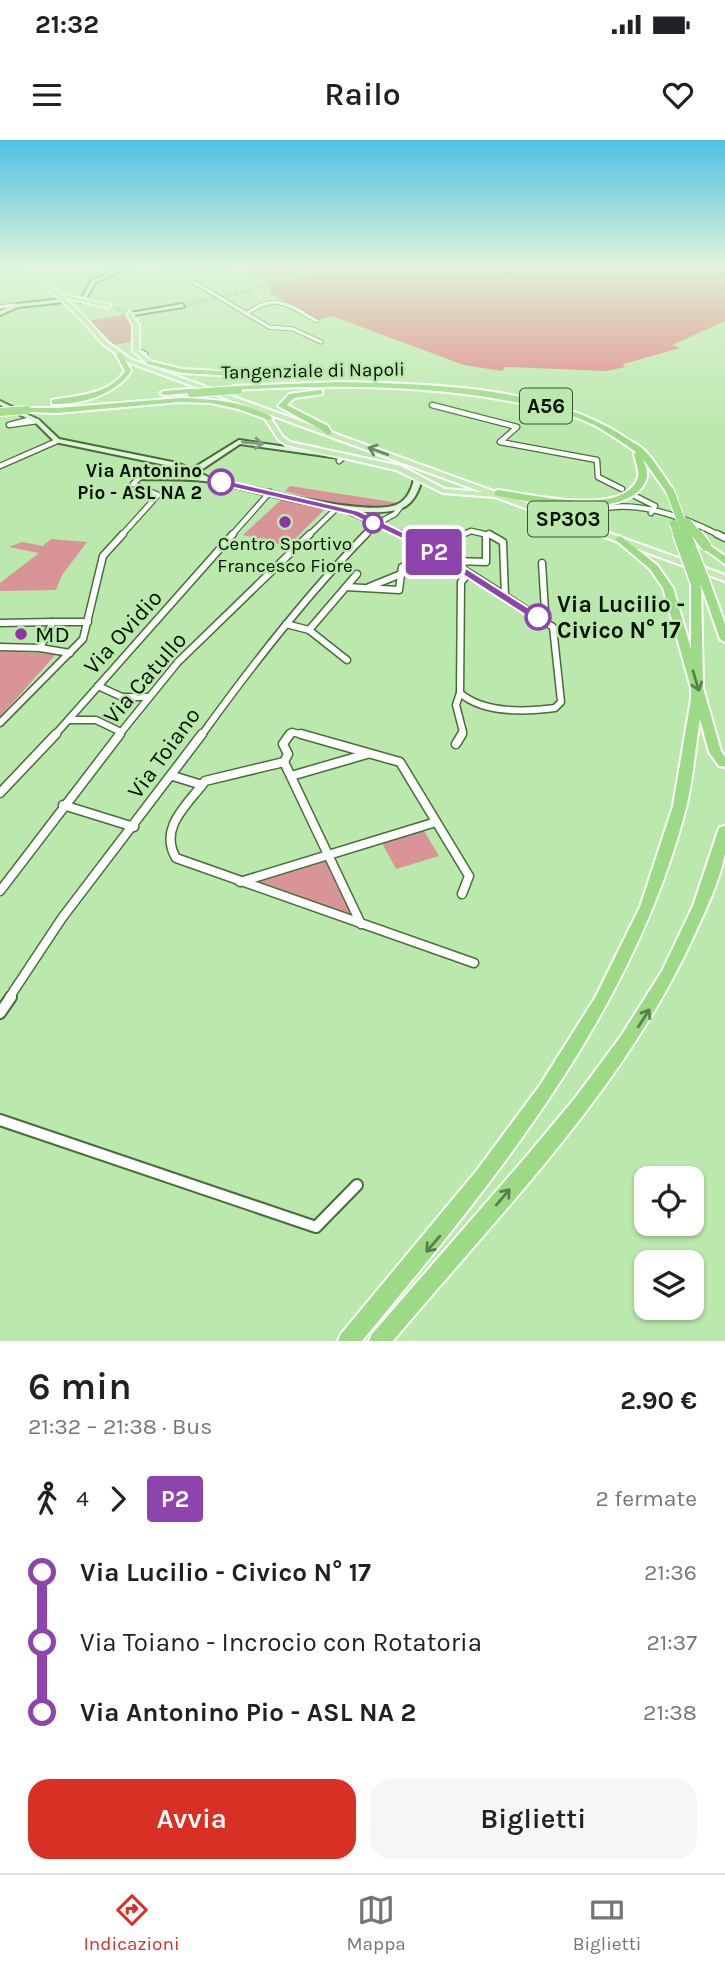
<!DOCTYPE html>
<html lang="it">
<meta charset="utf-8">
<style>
:root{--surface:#fff;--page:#f6f6f6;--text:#202124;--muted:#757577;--line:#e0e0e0;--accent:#d93025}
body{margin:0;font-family:Karla,sans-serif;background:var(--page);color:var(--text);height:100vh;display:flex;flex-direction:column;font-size:26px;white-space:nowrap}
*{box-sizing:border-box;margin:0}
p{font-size:23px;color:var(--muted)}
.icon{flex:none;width:38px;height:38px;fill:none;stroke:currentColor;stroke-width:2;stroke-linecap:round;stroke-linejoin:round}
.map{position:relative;height:1201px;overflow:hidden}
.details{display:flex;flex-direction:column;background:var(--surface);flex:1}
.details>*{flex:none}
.badge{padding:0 14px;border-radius:5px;font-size:24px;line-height:46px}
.tools{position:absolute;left:634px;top:1026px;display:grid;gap:14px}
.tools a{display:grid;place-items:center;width:70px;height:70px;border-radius:14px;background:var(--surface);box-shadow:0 2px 5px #0004;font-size:35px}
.map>.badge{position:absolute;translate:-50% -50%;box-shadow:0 0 0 4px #fff}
.legs{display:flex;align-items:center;gap:10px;height:77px;padding:0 28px;font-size:23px}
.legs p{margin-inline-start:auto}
.overview{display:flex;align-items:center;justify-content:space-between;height:119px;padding:0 28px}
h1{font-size:38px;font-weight:600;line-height:52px}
.cta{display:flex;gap:14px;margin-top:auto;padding:14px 28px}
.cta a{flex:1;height:80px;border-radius:21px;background:var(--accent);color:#fff;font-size:28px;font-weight:600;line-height:80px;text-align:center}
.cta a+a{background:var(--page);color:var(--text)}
ul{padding:0 28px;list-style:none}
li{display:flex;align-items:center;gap:24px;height:70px;font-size:26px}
li i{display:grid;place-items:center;width:10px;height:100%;margin:0 9px;background:currentColor}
li i::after{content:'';width:18px;height:18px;margin:-9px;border:5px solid;border-radius:50%;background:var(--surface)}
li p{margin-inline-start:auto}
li:first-child i{background:linear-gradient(#0000 50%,currentColor 0)}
li:last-child i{background:linear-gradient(currentColor 50%,#0000 0)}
.status{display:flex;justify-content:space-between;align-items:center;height:49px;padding:0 35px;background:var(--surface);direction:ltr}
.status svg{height:19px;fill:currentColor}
header{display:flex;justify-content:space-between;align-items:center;height:91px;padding:0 28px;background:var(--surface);font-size:32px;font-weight:600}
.tab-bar{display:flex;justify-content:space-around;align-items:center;height:98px;border-top:2px solid var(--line);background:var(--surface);font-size:19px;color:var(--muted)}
.tab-bar a{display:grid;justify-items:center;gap:4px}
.tab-bar .current{color:var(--accent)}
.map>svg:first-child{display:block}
</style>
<div class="status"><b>21:32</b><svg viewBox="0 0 49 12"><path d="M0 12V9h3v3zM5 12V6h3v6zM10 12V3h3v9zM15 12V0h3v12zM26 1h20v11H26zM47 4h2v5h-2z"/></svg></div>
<header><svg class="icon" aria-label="menu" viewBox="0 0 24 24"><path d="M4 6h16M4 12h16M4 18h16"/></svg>Railo<svg class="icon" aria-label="heart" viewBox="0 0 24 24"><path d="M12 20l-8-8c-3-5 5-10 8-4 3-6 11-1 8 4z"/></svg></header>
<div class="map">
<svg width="725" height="1201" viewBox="0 0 725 1201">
<rect width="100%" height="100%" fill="#bbe8ac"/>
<g fill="#d89496">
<path d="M126 174C134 183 132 191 130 202L114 205 90 181Z"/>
<path d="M290 346 399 363C368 380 318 359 285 351Z"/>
<polygon points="282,359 325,369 288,406 243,395"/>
<polygon points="51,399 87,402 62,435 56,450 0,451 0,443 39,413 9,407 22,402 43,406"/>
<polygon points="0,511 56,514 0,577"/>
<polygon points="424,691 439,716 396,729 382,703"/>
<polygon points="326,720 354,776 255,743"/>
</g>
<polygon fill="#e4797f" points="249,125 725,125 725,181 672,205 680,208 623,224 625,227 606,231 505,227 502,231 464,225 332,176 317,180 270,153 268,138 248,134"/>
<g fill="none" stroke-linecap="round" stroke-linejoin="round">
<polyline stroke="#a0c892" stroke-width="5" stroke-dasharray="5 2.5" stroke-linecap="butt" points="182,166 253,150 324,125"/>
<polyline stroke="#a0c892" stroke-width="5" stroke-dasharray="5 2.5" stroke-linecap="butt" points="109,166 130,174"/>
<defs>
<g id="street-far4">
<polyline points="174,125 164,128 182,135 269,187 293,189 321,202"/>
<polyline points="184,125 225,130"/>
<polyline points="0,133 30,130"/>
<polyline points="0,167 14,165"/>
<path d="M246 174C276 152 288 165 317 181"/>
<polyline points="136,209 146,214"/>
</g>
<g id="street-far3">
<polyline points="432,265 517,287 500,302 597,320 598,337 622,349"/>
<polyline points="32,279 9,285 37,281"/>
<polyline points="339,321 345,316"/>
<polyline points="0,326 57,301"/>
<polyline points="635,356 655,366 651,373"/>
<path d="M575 382C584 377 594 370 605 368 642 361 688 379 721 396"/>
<polyline points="378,383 395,374 401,366"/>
<polyline points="121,396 158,355 133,344 140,337"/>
<polyline points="231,396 270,352"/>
<polyline points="308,396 338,367 405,396"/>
<polyline points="365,396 373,387"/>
<polyline points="460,396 471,391 493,396"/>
</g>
<g id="street-far2">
<path d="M401 394C454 421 503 455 553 487L561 562 555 568C525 572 484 574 460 553L461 442 469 433"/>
<polyline points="489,394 503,402 505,456"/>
<polyline points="717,394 725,398"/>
<polyline points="459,417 460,394"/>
<polyline points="454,421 486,422 486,396"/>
<polyline points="346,447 399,450 402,427 411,424 413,400"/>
<polyline points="369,447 401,434"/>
<polyline points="536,476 545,471 542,423"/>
<polyline points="0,483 53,482"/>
<polyline points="286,484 309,490 347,520"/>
<polyline points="309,490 357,434"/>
<polyline points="0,507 40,508"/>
<polyline points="70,513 40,508 53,482 88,482"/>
<polyline points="98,546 122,557 149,557"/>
<polyline points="460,553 456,565 463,592 461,596"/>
<polyline points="69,580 96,580 121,592"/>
<polyline points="0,583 83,499 103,416 123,394"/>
<polyline points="54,596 233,394"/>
<polyline points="118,596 178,522 310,394"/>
<path d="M201 596C252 525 305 457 366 394"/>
<polyline points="289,596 292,592 307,596"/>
</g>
<g id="street-far1">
<polyline points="301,594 400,622 469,736 462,754"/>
<polyline points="456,604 462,594"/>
<polyline points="284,622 288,614 283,604 290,594"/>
<path d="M173 636 202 645C185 667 159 689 176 718L474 823"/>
<polyline points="291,636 367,614"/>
<polyline points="202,645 205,641 284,622 361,784"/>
<polyline points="0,653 56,594"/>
<polyline points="63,665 134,687"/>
<polyline points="240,742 436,682"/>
<polyline points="0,751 120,594"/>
<polyline points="9,858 62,778 202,594"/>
</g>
<g id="street">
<polyline points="0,873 11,857"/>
<polyline points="0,980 316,1087 357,1045"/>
</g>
<g id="secondary">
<polygon points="127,125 133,125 95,143 84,162 80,162 91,141"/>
<polygon points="62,159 64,162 18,167 0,175 0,171 17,164"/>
<polygon points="182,164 184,167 133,175 130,173"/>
<path d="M0 261 39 280 59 299 177 323 192 329 239 300 341 315 343 316 339 318 240 304 198 332 208 337C244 345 369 379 398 364 407 360 413 347 414 338L418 336 422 338C420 349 413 364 402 368 362 384 255 350 210 342 188 338 163 340 140 339L136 337 137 335 197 337 188 335V332L175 327 55 302 35 282 0 265Z"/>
</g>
<g id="primary">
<path d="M23 125H28L60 154 111 165 109 168 63 157 80 172 108 203 132 220 725 435V441L495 357 443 353 396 330 286 305 278 299 260 271 128 222 104 205 76 174ZM268 274 482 352 445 349 401 326 290 302 283 297Z"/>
<polygon points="130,172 139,185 139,211 153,223 153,225 149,225 133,211 133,185 127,174"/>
</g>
<g id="highway">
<path d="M119 212 122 214 131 231C116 255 80 265 52 264V260C78 255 109 255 125 231L116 214Z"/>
<polygon points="149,221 182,229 294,235 298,237 294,239 182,233 147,224 147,222"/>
<path d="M340 242C429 244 543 246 620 294 628 300 640 305 646 312 657 324 665 338 674 351L667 353 643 319C645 325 649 333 646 340 629 383 529 362 495 355V351L498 350C529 354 620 377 637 340 641 333 635 322 634 314L636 312C623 303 610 294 596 286 571 273 537 266 509 261 418 244 325 245 233 250L229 248 233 246Z"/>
<polygon points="188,249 191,249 191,253 164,255 160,253 164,251"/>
<polygon points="319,250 322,250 322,254 294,258 287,265 328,286 332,293 328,295 322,290 278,266 289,254"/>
<path d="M180 258C211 259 246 261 273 278L269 280 238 269 211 263 180 262 57 273 27 272 23 270 27 268H57Z"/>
<path d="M620 396 657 425 673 448 691 509V444L696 441 701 445 706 442 711 445 725 484V502L720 499 701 445 703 548 721 611 725 617V627L719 626 709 612 700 579C695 608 693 640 686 668 632 875 495 1040 362 1201H338L341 1194 477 1030 540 945 596 856 640 767 673 666 691 559V548L663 448 650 429 617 401 615 399Z"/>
<polygon points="706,403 725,416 725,424 703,408 701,406"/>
<path d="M725 686C725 694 725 704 725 713 720 741 703 776 691 802 620 954 499 1074 393 1201H369L372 1194 525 1018 575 958 621 896 662 831 693 766 718 691 720 687Z"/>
</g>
</defs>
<use href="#street-far4" stroke="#476e38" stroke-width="5"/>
<use href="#street-far3" stroke="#476e38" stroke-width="7"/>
<use href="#street-far2" stroke="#476e38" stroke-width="9"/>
<use href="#street-far1" stroke="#476e38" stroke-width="11"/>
<use href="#street" stroke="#476e38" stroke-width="14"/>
<use href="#secondary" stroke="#476e38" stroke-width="4"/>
<use href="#primary" stroke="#fff" stroke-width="4"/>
<use href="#highway" stroke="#fff" stroke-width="4"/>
<use href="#street-far4" stroke="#fff" stroke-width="3.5"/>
<use href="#street-far3" stroke="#fff" stroke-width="4.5"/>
<use href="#street-far2" stroke="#fff" stroke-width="6"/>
<use href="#street-far1" stroke="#fff" stroke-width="8"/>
<use href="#street" stroke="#fff" stroke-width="10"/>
<use href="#secondary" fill="#e1f4db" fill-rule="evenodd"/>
<use href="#primary" fill="#c4e9b6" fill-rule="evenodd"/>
<use href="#highway" fill="#9cda86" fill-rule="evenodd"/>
<defs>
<g id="highway-bridge-far1">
<polyline points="192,253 238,250"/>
<polyline points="0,272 27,270"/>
<polyline points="670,351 687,396"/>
<polyline points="687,382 698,396"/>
<polyline points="674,384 678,396"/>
</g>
<g id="highway-bridge">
<polyline points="678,394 696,444"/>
<polyline points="686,394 706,445"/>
<polyline points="697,394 706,406"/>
</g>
</defs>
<use href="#highway-bridge-far1" stroke="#fff" stroke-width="10" stroke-linecap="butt"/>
<use href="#highway-bridge" stroke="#fff" stroke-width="13" stroke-linecap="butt"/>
<use href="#highway-bridge-far1" stroke="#9cda86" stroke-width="8"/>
<use href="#highway-bridge" stroke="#9cda86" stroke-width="10"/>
</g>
<defs><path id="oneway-shaft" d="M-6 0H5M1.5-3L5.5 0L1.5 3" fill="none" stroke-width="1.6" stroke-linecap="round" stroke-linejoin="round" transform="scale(1.75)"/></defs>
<use stroke="#899984" href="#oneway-shaft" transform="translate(253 303) rotate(5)"/>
<use stroke="#6e8865" href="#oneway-shaft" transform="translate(378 311) rotate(-160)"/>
<g stroke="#58804a">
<use href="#oneway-shaft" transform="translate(696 541) rotate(73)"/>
<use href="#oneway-shaft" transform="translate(644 878) rotate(-57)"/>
<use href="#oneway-shaft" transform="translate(503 1057) rotate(-50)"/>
<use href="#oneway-shaft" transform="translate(433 1104) rotate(131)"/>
</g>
<linearGradient id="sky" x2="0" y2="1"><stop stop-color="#51c0e2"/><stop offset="0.43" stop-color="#e0f5da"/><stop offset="1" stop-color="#e0f5da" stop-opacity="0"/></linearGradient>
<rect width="725" height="293" fill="url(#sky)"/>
<polygon fill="#8e44ad" stroke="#fff" stroke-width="2" points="221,339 359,371 428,404 543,477 533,480 421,408 352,375 217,344"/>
<g fill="#fff" stroke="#8e44ad" stroke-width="3.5">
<circle cx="221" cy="342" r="12"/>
<circle cx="373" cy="383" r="9"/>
<circle cx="538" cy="477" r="12"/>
</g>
<g fill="#8b36a4" stroke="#bbe8ac" stroke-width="2.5">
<circle cx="285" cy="382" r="7"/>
<circle cx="21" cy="494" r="7"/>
</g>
<g text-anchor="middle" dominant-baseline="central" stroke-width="5" stroke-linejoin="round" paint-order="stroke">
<g font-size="19" fill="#041101" stroke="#bbe8ac">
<text transform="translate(313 231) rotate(-1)">Tangenziale di Napoli</text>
</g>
<g font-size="19" font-weight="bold" fill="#041101" stroke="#bbe8ac" text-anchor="end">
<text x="202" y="331">Via Antonino<tspan x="202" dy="22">Pio - ASL NA 2</tspan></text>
</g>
<g font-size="19" fill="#041101" stroke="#bbe8ac">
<text x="285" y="404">Centro Sportivo<tspan x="285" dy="22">Francesco Fiore</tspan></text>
</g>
<g fill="#bbe8ac" stroke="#3b5234" stroke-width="2">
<rect x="520" y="248.5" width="52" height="35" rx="5"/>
<rect x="528" y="361.5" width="80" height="35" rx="5"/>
</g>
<g font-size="21" font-weight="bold" fill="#041101">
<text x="546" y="266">A56</text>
<text x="568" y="379">SP303</text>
</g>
<g font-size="23" font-weight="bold" fill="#041101" stroke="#bbe8ac" text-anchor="start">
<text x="557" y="464">Via Lucilio -<tspan x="557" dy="26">Civico N° 17</tspan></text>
</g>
<g font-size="23" fill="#041101" stroke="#bbe8ac">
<text transform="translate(123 492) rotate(-48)">Via Ovidio</text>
<text transform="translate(145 538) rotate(-49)">Via Catullo</text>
<text transform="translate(164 613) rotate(-54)">Via Toiano</text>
</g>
<g font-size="23" fill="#041101" stroke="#bbe8ac" text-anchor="start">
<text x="35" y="494">MD</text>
</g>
</g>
</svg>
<div class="tools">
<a><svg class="icon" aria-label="locate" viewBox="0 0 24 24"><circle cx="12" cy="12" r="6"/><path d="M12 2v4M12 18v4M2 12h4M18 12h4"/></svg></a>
<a><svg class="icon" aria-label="layers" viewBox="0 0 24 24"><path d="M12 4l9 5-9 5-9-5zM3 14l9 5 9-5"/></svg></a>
</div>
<b class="badge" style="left:434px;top:412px;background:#8e44ad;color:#fff">P2</b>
</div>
<section class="details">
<div class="overview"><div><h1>6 min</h1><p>21:32 – 21:38 · Bus</p></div><b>2.90 €</b></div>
<div class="legs"><svg class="icon" aria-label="walk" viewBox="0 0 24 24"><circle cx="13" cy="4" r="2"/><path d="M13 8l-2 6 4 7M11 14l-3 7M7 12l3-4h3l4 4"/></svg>4<svg class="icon" aria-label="forward" viewBox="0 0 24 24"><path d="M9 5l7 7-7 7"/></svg><b class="badge" style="background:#8e44ad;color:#fff">P2</b><p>2 fermate</p></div>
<ul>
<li><i style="color:#8e44ad"></i><b>Via Lucilio - Civico N° 17</b><p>21:36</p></li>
<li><i style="color:#8e44ad"></i><span>Via Toiano - Incrocio con Rotatoria</span><p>21:37</p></li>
<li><i style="color:#8e44ad"></i><b>Via Antonino Pio - ASL NA 2</b><p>21:38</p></li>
</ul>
<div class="cta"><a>Avvia</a><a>Biglietti</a></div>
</section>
<nav class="tab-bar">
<a class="current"><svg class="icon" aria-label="directions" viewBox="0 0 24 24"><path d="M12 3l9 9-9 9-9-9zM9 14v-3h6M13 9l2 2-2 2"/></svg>Indicazioni</a>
<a><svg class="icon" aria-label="map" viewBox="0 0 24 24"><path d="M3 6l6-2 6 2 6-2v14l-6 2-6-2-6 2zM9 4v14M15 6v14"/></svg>Mappa</a>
<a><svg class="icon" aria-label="tickets" viewBox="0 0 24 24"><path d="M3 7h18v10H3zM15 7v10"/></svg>Biglietti</a>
</nav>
